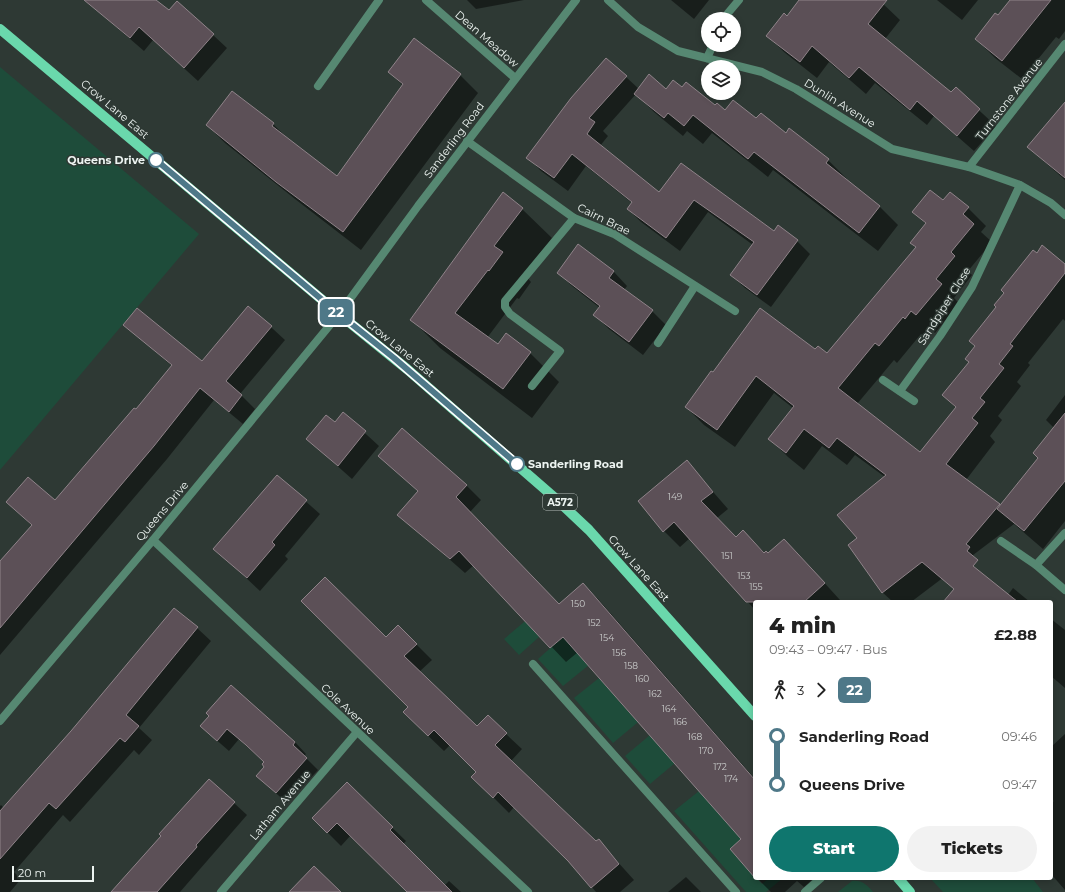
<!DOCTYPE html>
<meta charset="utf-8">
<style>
:root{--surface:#fff;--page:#f2f2f2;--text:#222;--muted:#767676;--accent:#0f766e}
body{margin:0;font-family:Montserrat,sans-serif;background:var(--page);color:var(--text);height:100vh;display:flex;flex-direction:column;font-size:15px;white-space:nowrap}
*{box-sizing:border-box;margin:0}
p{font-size:13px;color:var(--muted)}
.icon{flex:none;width:22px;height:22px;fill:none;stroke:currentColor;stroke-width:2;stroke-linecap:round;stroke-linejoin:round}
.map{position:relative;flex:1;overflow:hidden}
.panel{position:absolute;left:753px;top:600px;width:300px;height:280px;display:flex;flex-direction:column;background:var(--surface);border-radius:4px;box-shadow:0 2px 6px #0003}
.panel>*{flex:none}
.badge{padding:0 8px;border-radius:6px;font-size:14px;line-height:26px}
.fabs{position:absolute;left:701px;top:12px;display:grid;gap:8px}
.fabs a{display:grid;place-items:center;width:40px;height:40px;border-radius:50%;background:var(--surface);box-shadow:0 2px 6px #0003;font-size:20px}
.scale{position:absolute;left:12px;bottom:10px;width:82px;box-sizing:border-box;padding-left:4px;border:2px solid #edf4f1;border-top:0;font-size:11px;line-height:14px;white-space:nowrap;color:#edf4f1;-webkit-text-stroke:3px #2e3934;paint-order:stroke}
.map>.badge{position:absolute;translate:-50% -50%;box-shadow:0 0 0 2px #fff}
.legs{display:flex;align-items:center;gap:6px;height:44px;padding:0 16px;font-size:13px}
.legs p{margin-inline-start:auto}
.overview{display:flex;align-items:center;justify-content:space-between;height:68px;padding:0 16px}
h1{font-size:22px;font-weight:800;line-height:30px}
.button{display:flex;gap:8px;margin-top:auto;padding:8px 16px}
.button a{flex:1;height:46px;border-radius:24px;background:var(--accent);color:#fff;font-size:16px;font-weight:800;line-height:46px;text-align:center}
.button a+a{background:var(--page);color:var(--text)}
ul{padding:0 16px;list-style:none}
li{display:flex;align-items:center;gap:14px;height:48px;font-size:15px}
li i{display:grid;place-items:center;width:6px;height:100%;margin:0 5px;background:currentColor}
li i::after{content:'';width:10px;height:10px;margin:-5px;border:3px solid;border-radius:50%;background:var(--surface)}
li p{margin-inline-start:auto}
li:first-child i{background:linear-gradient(#0000 50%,currentColor 0)}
li:last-child i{background:linear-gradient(currentColor 50%,#0000 0)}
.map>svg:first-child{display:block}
</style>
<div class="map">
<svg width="1065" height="892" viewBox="0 0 1065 892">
<rect width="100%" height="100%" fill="#2e3934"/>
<g fill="#1e4c3a">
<polygon points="0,67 199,234 0,470"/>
<polygon points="549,601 560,614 537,634 539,637 519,655 504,639"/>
<polygon points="573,628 600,656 563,686 538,659"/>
<polygon points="599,678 608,688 627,688 616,698 633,717 644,708 649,713 613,743 574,698"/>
<polygon points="650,735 675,763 650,784 625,756"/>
<polygon points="699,791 750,831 730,849 762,884 769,878 783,878 766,892 746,892 674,811"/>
<polygon points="930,878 1032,878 1043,892 943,892"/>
<path d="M852 881C862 880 867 885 873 892H838Z"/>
</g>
<g fill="#0007">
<polygon points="85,0 155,0 169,12 213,35 227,48 198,81 153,40 144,51"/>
<polygon points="467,0 524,0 476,9"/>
<polygon points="671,0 709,0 694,19"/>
<polygon points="801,0 879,0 900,20 885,39 952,93 956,89 996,126 974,151 934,116 927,125 875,83 866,94 829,62 817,78 784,52 768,36 787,17"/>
<polygon points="937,0 978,0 962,20"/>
<polygon points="1011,0 1065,0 1065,31 1059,39 1056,37 1022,79 995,58 976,39"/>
<polygon points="390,72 460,75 478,93 361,250 295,199 225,143 207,125 233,92 273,124 290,141 337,177 403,86"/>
<polygon points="626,77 639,89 666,90 682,88 725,111 757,120 786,134 828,160 847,179 846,180 880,207 898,225 878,251 773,170 768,177 712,133 703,144 687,131 683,136 654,112 636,94 603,131 608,136 600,146 659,193 681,165 774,232 797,241 810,254 771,307 745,288 731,275 753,245 708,212 680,251 641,222 628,209 632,203 586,166 568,191 541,171 528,157"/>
<polygon points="1065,104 1065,180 1028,147"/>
<polygon points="503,194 522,209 552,238 524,274 531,282 519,299 517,298 487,338 498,345 530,353 559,382 532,418 440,348 411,319"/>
<polygon points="943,202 968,208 986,226 981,232 992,242 968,271 972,275 954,298 959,303 935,333 930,329 924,336 921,334 897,363 894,360 857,404 921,453 956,408 943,395 970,362 976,346 1037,254 1065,265 1065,321 1063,319 1028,363 1030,365 1017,382 1021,386 998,416 1002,420 990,436 995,442 966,480 1000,507 1039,458 1054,428 1046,420 1065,395 1065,521 1043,549 1014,524 911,602 893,602 882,592 885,477 855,455 847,465 822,446 804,470 788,457 770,439 793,408 774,393 735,447 704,425 686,407 713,374 815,351 827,355 916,248 911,243 926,224 914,212"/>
<polygon points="579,246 614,272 627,286 624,290 652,311 666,325 643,355 609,329 595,315 600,308 572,286 559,273"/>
<polygon points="249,307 285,340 240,394 255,409 243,424 214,400 167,459 0,655 0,563 32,526 7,502 55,502 136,411 172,366 125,325 202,363"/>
<polygon points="343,413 379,446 352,479 307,439 335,424"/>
<polygon points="379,456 466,485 481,500 470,512 559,605 583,585 598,599 755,779 755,875 743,839 578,652 566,662 474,565 465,573 399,515 419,492"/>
<polygon points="687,462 728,509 717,518 736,538 743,531 765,553 800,556 840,600 838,602 755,602 755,610 690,538 680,547 664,531"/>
<polygon points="277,476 320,514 285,556 288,559 260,591 215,549"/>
<polygon points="1013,588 1030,602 958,602 1008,595"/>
<polygon points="1051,619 1065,630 1065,688 1051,676"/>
<polygon points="398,626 432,660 419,672 477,728 506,734 522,749 511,761 596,842 598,840 634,880 620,892 596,892 571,862 514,807 509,813 488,792 477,772 450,745 444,751 420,728 409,707 386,638"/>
<polygon points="197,628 211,641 139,728 152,740 139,755 134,750 70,822 63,815 14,872 21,879 10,892 0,892 0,806 1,805 4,808"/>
<polygon points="210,716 295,742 306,754 304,756 318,770 287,803 269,787 265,763 239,739 229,751 213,737"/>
<polygon points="1065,734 1065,890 1051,874 1051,803 1054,801 1051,799 1051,747"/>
<polygon points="347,784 406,841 403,844 444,886 449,881 461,892 408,892 351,835 341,846 313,818"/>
<polygon points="234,803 247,815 180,892 112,892 162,836"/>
<polygon points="686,877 701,892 668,892"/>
<polygon points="757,878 814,878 804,887 797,881 785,892 771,892"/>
</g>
<g fill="#5c5057" stroke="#8f8389">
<polygon points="84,0 156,0 169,10 177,1 214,34 184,68 139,27 130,38"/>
<polygon points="799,0 887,0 868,24 951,92 956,87 980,109 957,136 917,101 910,110 859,67 849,78 812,46 800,62 766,36 784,13 787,16"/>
<polygon points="1010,0 1051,0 1002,61 975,39 995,13 998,15"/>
<polygon points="414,38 461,74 343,232 276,182 206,125 232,91 274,123 272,126 337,176 403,84 388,72"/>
<polygon points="606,58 627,76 589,118 595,122 587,134 659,192 681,163 774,231 778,225 798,240 757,295 730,275 754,242 694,200 666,238 627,209 632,202 572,154 554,178 526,158 571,98"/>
<polygon points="649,74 666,89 673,80 682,87 686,82 715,105 717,103 725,110 733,100 756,118 761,113 786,133 789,128 829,159 826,163 880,206 859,233 754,152 748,159 693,115 684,126 668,113 664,118 634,94"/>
<polygon points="1065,102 1065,178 1027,147"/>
<polygon points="930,190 943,200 950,192 969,207 963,214 974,224 951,252 955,256 936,279 942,284 916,315 911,311 905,319 903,317 879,346 875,343 838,388 920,452 956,407 942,395 969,362 965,359 975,346 969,341 996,307 994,305 1004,293 1001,290 1033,250 1037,253 1042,245 1065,264 1065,273 1010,344 1013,346 999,364 1004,368 980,398 985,402 972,418 978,423 946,464 1000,504 966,544 970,547 967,551 978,560 973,566 1018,602 943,602 954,589 922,562 882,593 848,545 857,538 837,515 886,475 837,438 829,448 804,429 786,453 768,439 794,406 756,376 717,430 685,407 711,371 713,372 760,308 815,349 818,346 827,353 916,247 910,243 926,223 912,212"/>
<polygon points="503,192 523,208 494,246 503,252 489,271 488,270 455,313 498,344 506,333 531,352 503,389 410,320"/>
<polygon points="578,244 614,271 609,278 653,310 629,342 593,315 600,306 557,273"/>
<polygon points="248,306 272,326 226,381 242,395 229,412 200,388 154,446 0,628 0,561 32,525 6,502 28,477 55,500 134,408 136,409 172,365 123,325 137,308 202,361"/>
<polygon points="343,412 366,431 338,466 306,439 326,415 335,422"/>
<polygon points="1065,413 1065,481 1024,531 997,509 1038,458 1033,453"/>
<polygon points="402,428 467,485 456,497 559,604 583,583 755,780 755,878 730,849 741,839 563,637 550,648 459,551 450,559 397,515 418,491 378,456"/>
<polygon points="687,460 713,492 701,501 736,537 743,530 764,553 766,551 768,553 784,539 825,583 804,602 746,602 674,522 663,532 638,501"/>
<polygon points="277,475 307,500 272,542 275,545 247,578 213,549"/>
<polygon points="325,577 386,637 398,625 417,644 404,656 477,726 488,715 507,733 495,745 596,841 599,839 619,864 591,888 568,861 498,792 493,798 471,777 476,772 434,730 428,736 403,712 408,707 301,601"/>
<polygon points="174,608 198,627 126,715 139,726 125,742 120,738 56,809 49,803 0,859 0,811 71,731"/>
<polygon points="231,685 295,742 293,745 307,758 276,793 256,776 264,767 262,764 264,762 246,745 227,729 217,741 200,726 209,716 206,713"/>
<polygon points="209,779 235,802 196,845 197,847 157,892 111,892 161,836 159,834"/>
<polygon points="347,782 393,827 390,830 452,892 407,892 337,823 327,833 312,818"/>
<polygon points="314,866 341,892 289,892"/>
</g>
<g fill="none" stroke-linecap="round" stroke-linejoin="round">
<g stroke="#568872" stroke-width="8">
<polyline points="318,86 379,0"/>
<polyline points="532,386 560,351 510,314 505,307 505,301 574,218"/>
<polyline points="533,664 736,892"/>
</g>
<g stroke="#568872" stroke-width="8">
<polyline points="426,0 515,78"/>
<polyline points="608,0 638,27 678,51 762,72 796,89 892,149 969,167 1020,185 1051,203 1065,215"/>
<polyline points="725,19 728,13 739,0"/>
<polyline points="707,58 713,45"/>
<polyline points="467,141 574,218 614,234 735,311"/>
<polyline points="969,167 1065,44"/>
<polyline points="658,343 695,286"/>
<polyline points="883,380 914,401"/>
<polyline points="900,391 940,336 972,287 1020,185"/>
<polyline points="1065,533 1036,565 1065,590"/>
<polyline points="153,540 528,892"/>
<polyline points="1001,541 1036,565"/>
<polyline points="0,721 153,540 339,314 418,206 576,0"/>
<polyline points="221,892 357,732"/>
<polyline points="805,892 821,878"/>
</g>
<g stroke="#6ad8ac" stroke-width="10">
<polyline points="0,29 339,314 407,369 555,498 589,530 755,716"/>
<polyline points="898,878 910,892"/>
</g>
</g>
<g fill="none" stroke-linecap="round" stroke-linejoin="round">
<defs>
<polyline id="line-1" points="156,160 339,314 394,358 517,464"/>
</defs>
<use href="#line-1" stroke="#fff" stroke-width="9"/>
<use href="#line-1" stroke="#4e7888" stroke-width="6"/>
</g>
<g fill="#fff" stroke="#4e7888" stroke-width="2">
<circle cx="156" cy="160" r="7"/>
<circle cx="517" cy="464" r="7"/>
</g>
<g text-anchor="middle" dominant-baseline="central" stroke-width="3" stroke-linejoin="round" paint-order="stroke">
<g font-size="9" fill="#c9cbca">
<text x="675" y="496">149</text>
<text x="727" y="555">151</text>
<text x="744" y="575">153</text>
<text x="756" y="586">155</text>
<text x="578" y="603">150</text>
<text x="594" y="622">152</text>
<text x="607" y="637">154</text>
<text x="619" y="652">156</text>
<text x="631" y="665">158</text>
<text x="642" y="678">160</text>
<text x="655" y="693">162</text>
<text x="669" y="708">164</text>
<text x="680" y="721">166</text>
<text x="695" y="736">168</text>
<text x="706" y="750">170</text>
<text x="720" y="766">172</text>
<text x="731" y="778">174</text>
</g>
<rect fill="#2e3934" stroke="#b4bcb8" stroke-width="1" x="543" y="494" width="34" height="16" rx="3"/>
<g font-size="10" font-weight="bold" fill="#edf4f1">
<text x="560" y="502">A572</text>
</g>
<g font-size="11" fill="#edf4f1" stroke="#2e3934">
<text transform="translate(487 39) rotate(41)">Dean Meadow</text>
<text transform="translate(1009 99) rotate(-52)">Turnstone Avenue</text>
<text transform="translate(840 103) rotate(32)">Dunlin Avenue</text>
<text transform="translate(115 109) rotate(40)">Crow Lane East</text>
<text transform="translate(454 140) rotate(-53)">Sanderling Road</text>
<text transform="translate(604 219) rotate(26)">Cairn Brae</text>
<text transform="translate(944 306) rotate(-58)">Sandpiper Close</text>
<text transform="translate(400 348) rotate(39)">Crow Lane East</text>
<text transform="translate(162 511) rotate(-50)">Queens Drive</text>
<text transform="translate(639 568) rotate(48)">Crow Lane East</text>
<text transform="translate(348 709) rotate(43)">Cole Avenue</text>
<text transform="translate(280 805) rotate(-50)">Latham Avenue</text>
</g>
<g font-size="11" font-weight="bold" fill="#edf4f1" stroke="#2e3934" text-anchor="end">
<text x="145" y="160">Queens Drive</text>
<text x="528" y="464" text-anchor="start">Sanderling Road</text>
</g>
</g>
</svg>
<div class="fabs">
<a><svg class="icon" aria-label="locate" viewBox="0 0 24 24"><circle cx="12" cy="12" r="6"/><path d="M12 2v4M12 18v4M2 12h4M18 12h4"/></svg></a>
<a><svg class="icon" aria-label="layers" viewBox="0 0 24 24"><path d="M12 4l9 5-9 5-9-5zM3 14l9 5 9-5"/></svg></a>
</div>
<div class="scale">20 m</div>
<b class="badge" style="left:336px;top:312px;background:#4e7888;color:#fff">22</b>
<section class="panel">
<div class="overview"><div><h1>4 min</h1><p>09:43 – 09:47 · Bus</p></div><b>£2.88</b></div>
<div class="legs"><svg class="icon" aria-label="walk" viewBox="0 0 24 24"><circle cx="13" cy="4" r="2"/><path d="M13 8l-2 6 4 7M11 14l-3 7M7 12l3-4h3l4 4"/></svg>3<svg class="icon" aria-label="forward" viewBox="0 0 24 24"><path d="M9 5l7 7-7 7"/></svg><b class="badge" style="background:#4e7888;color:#fff">22</b></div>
<ul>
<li><i style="color:#4e7888"></i><b>Sanderling Road</b><p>09:46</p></li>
<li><i style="color:#4e7888"></i><b>Queens Drive</b><p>09:47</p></li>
</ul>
<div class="button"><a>Start</a><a>Tickets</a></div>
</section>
</div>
